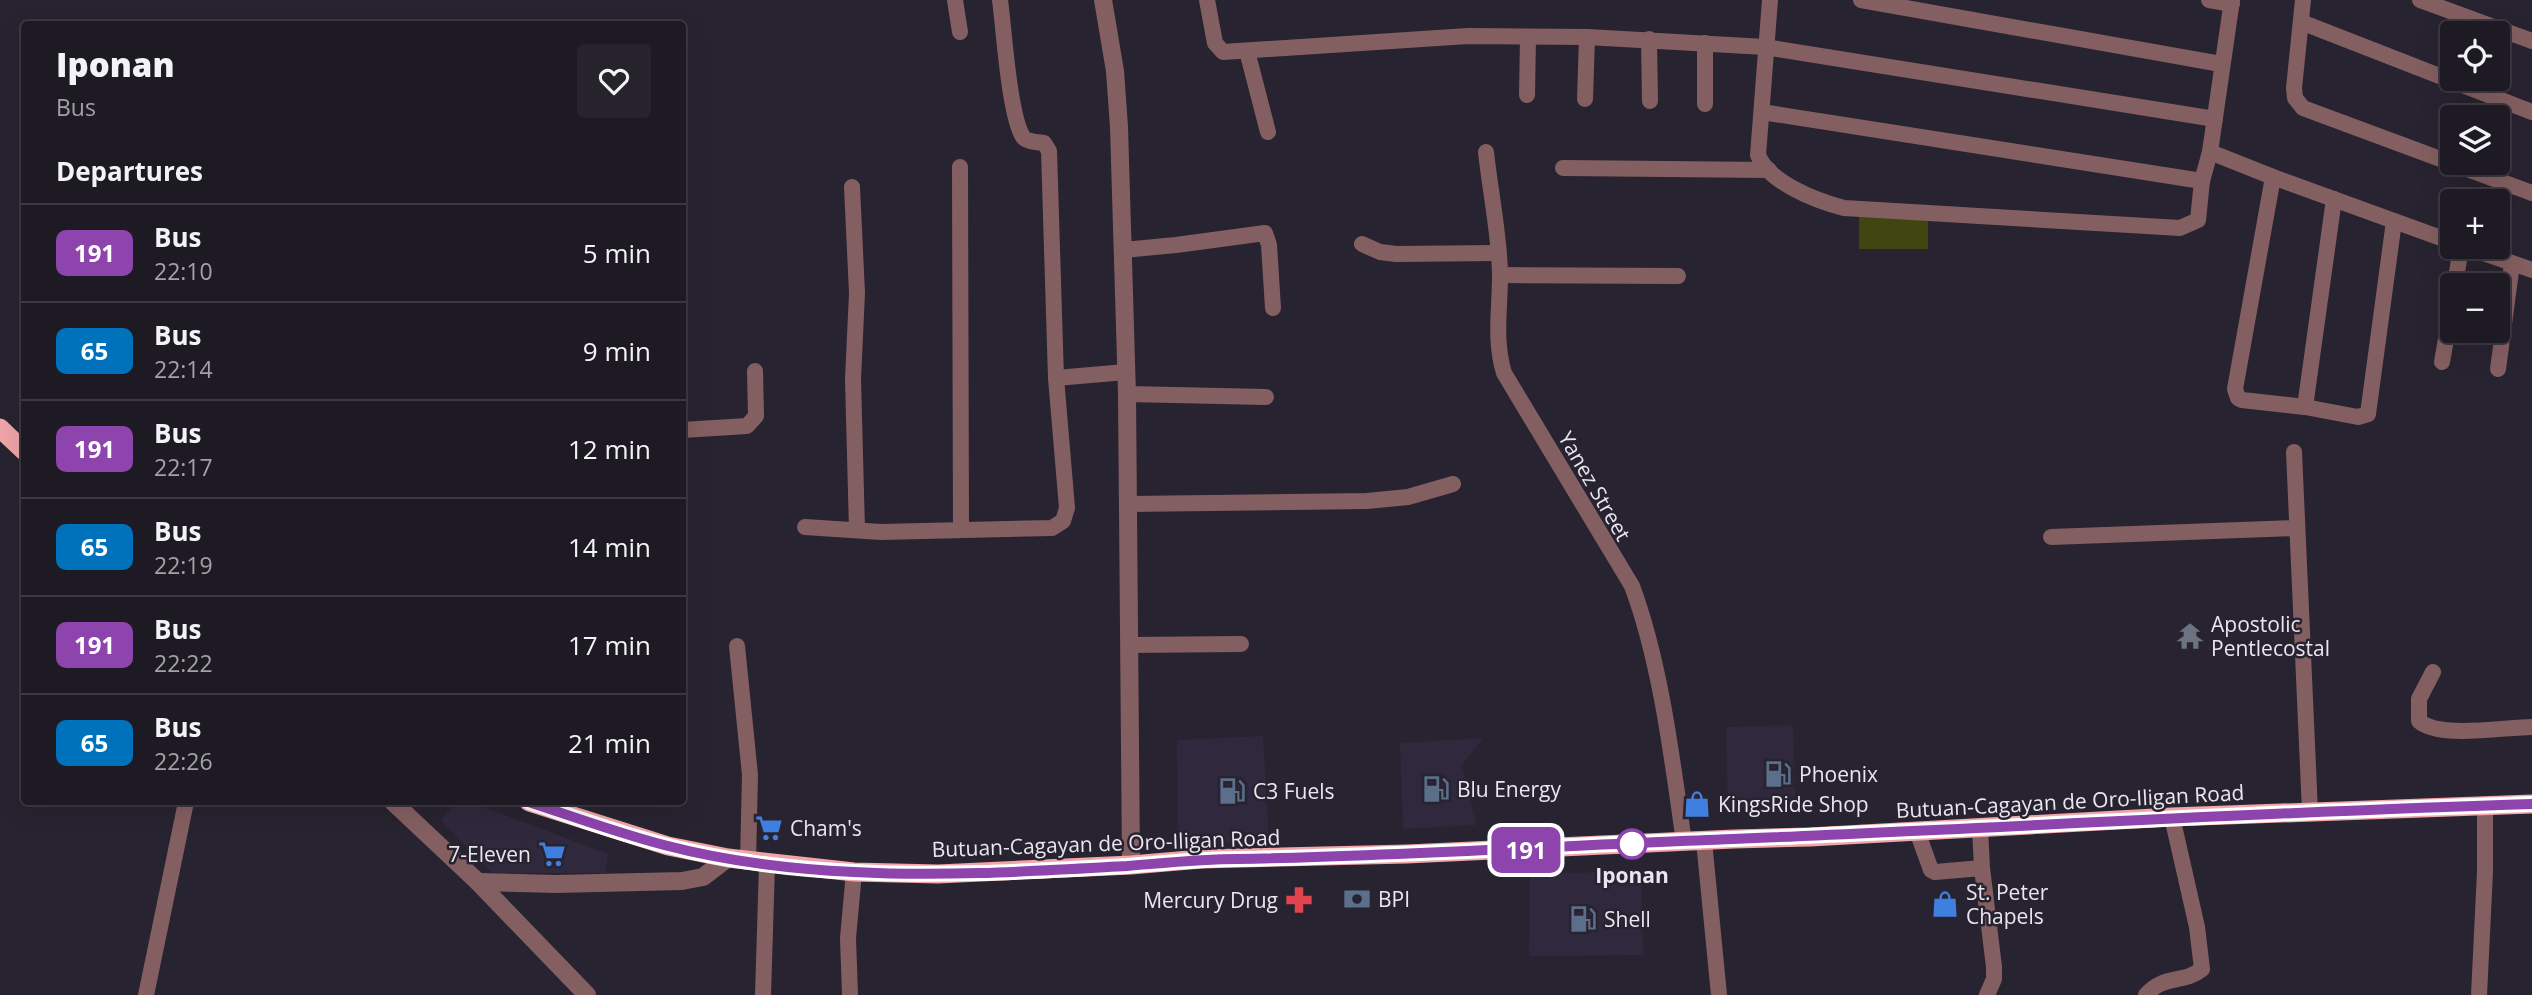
<!DOCTYPE html>
<meta charset="utf-8">
<style>
:root{--surface:#1e1a24;--page:#26232c;--text:#f1f3f6;--muted:#a1a1a6;--line:#3c3841}
body{margin:0;font-family:"Open Sans",sans-serif;background:var(--page);color:var(--text);height:100vh;display:flex;flex-direction:column;font-size:26px;white-space:nowrap}
*{box-sizing:border-box;margin:0}
p{font-size:23px;color:var(--muted)}
.icon{flex:none;width:38px;height:38px;fill:none;stroke:currentColor;stroke-width:2;stroke-linecap:round;stroke-linejoin:round}
.map{position:relative;flex:1;overflow:hidden}
.panel{position:absolute;left:21px;top:21px;width:665px;height:784px;display:flex;flex-direction:column;background:var(--surface);border-radius:7px;box-shadow:0 7px 28px #0002,0 0 0 2px var(--line)}
.panel>*{flex:none}
.badge{padding:0 14px;border-radius:10px;font-size:24px;line-height:46px}
.controls{position:absolute;left:2440px;top:21px;display:grid;gap:14px}
.controls a{display:grid;place-items:center;width:70px;height:70px;border-radius:7px;background:var(--surface);box-shadow:0 7px 28px #0002,0 0 0 2px var(--line);font-size:35px}
.map>.badge{position:absolute;translate:-50% -50%;box-shadow:0 0 0 4px #fff}
h2{padding:0 35px;font-size:26px;line-height:63px}
.round{display:grid;place-items:center;flex:none;width:74px;height:74px;border-radius:7px;background:var(--page)}
.head{display:flex;align-items:center;justify-content:space-between;height:119px;padding:0 35px}
h1{font-size:33px;font-weight:800;line-height:52px}
ul{padding:0;list-style:none}
li{display:flex;align-items:center;gap:21px;height:98px;padding:0 35px;border-top:2px solid var(--line)}
li div{flex:1}
li b{display:block;font-size:26px}
li em{font-style:normal}
li .badge{min-width:77px;font-weight:700;text-align:center}
.map>svg:first-child{display:block}
</style>
<div class="map">
<svg width="2532" height="995" viewBox="0 0 2532 995">
<rect width="100%" height="100%" fill="#282330"/>
<g fill="#30293d">
<polygon points="1793,725 1795,807 1728,808 1726,727"/>
<polygon points="1263,736 1269,841 1178,844 1177,740"/>
<polygon points="1483,738 1462,765 1476,825 1403,829 1400,743"/>
<polygon points="456,802 470,802 608,854 605,873 492,873 441,820"/>
<polygon points="1641,872 1643,955 1529,956 1530,873"/>
</g>
<rect fill="#414610" x="1859" y="213" width="69" height="36"/>
<g fill="none" stroke-linecap="round" stroke-linejoin="round">
<g stroke="#845f61" stroke-width="16">
<polyline points="955,0 960,32"/>
<polyline points="1207,0 1215,43 1223,52 1468,36 1587,37 1765,47 2215,119"/>
<path d="M1770 0 1758 155C1769 183 1817 201 1844 208L2180 228 2198 220 2202 181 2210 152 2232 0"/>
<polyline points="1861,0 2221,64"/>
<polyline points="2209,0 2232,4"/>
<polyline points="2303,0 2294,88 2295,98 2303,108 2532,193"/>
<polyline points="2420,0 2532,41"/>
<polyline points="2301,22 2532,112"/>
<polyline points="1649,39 1650,101"/>
<polyline points="1247,51 1268,132"/>
<polyline points="1527,95 1528,38"/>
<polyline points="1585,99 1587,37"/>
<polyline points="1705,104 1705,43"/>
<polyline points="1762,112 2202,181"/>
<path d="M1486 152C1490 190 1500 238 1500 276 1500 309 1494 340 1504 373L1632 586C1661 664 1672 759 1684 842"/>
<polyline points="2210,152 2273,177 2452,242"/>
<polyline points="960,167 961,530"/>
<polyline points="1563,168 1769,170"/>
<polyline points="2273,177 2235,389 2238,398 2242,400 2305,407 2358,417 2368,414 2394,221"/>
<polyline points="852,187 857,293 853,379 857,530"/>
<polyline points="1362,244 1380,252 1396,254 1498,253"/>
<polyline points="2466,247 2532,270"/>
<polyline points="1123,250 1176,245 1265,233 1269,245 1273,308"/>
<polyline points="1500,275 1678,276"/>
<polyline points="2455,285 2461,247"/>
<polyline points="2442,362 2452,305"/>
<polyline points="2498,369 2512,264"/>
<polyline points="1056,378 1126,372"/>
<polyline points="1127,394 1266,397"/>
<polyline points="2305,407 2334,199"/>
<polyline points="682,430 747,426 756,416 755,371"/>
<polyline points="2294,452 2310,812"/>
<polyline points="1128,504 1367,501 1408,497 1453,484"/>
<path d="M805 527 881 532 1052 528 1063 521 1067 508 1056 378 1049 151 1044 143C1037 142 1027 142 1023 137 1009 115 1004 29 1000 0"/>
<polyline points="2051,537 2297,528"/>
<polyline points="1129,645 1241,644"/>
<polyline points="737,646 750,775 748,861"/>
<path d="M2433 672 2419 699V721C2439 739 2504 727 2532 727"/>
<polyline points="1980,828 1982,868 1994,967 1994,979 1987,995"/>
<polyline points="1917,831 1931,870 1935,872 1982,868"/>
<polyline points="1704,841 1719,995"/>
<polyline points="146,995 186,802"/>
<polyline points="763,995 767,864"/>
<polyline points="850,995 848,938 854,872"/>
<path d="M2146 995C2164 974 2184 984 2202 969L2197 927 2172 817"/>
<polyline points="2479,995 2485,872 2485,806"/>
</g>
<g stroke="#845f61" stroke-width="18">
<polyline points="1103,0 1115,71 1119,127 1127,394 1131,865"/>
<polyline points="393,802 478,882 587,995"/>
<polyline points="478,882 556,884 682,881 703,877 728,858"/>
</g>
<g stroke="#f0a5aa" stroke-width="19">
<polyline points="0,428 24,451"/>
<polyline points="529,802 668,846 728,858 854,872 938,874 1131,865 1201,859 1407,854 1734,839 1810,837 2172,817 2532,804"/>
</g>
</g>
<g fill="none" stroke-linecap="round" stroke-linejoin="round">
<defs>
<path id="line" d="M529 802C574 817 618 833 664 845 725 861 790 869 854 872 945 877 1036 871 1127 866 1164 863 1201 859 1238 859 1403 856 1568 845 1733 839 2000 828 2266 812 2532 804"/>
</defs>
<use href="#line" stroke="#fff" stroke-width="16"/>
<use href="#line" stroke="#8e44ad" stroke-width="10"/>
</g>
<defs>
<symbol id="temple-bare" viewBox="-9 -9 18 18"><path d="M0-6L5-2H3V0L6.5 2.5H4V6H1.5V3h-3V6H-4V2.5H-6.5L-3 0V-2H-5Z" fill="#6b7280" stroke="#282330" stroke-width="2.5" paint-order="stroke"/></symbol>
<symbol id="fuel-bare" viewBox="-9 -9 18 18"><path d="M-5.5-6h7V0h2V4h1.3V-2.5L3-4.5l.8-.8L6-3V5H2.5V1h-1V6h-7ZM-4.2-4.7v3.2H.2V-4.7Z" fill="#5c6f8a" stroke="#282330" stroke-width="2.5" paint-order="stroke"/></symbol>
<symbol id="shop-bare" viewBox="-9 -9 18 18"><path d="M-5-2.5h2.3a2.7 3.5 0 0 1 5.4 0H5L5.5 6h-11ZM-1.5-2.5h3a1.5 2.3 0 0 0-3 0Z" fill="#3f7fe0" stroke="#282330" stroke-width="2.5" paint-order="stroke"/></symbol>
<symbol id="supermarket-bare" viewBox="-9 -9 18 18"><path d="M-6-5.5h2.5l.6 2H6L4.5 2H-2.5L-4.4-4H-6ZM-1.5 3.2a1.3 1.3 0 1 0 .1 0ZM3 3.2a1.3 1.3 0 1 0 .1 0Z" fill="#3f7fe0" stroke="#282330" stroke-width="2.5" paint-order="stroke"/></symbol>
<symbol id="bank-bare" viewBox="-9 -9 18 18"><path d="M-6-4H6V4H-6ZM0-2.3a2.3 2.3 0 1 0 0 4.6a2.3 2.3 0 1 0 0-4.6Z" fill="#5c6f8a" stroke="#282330" stroke-width="2.5" paint-order="stroke"/></symbol>
<symbol id="pharmacy-bare" viewBox="-9 -9 18 18"><path d="M-2-6h4v4h4v4h-4v4h-4v-4h-4v-4h4Z" fill="#e0444e" stroke="#282330" stroke-width="2.5" paint-order="stroke"/></symbol>
</defs>
<g fill-rule="evenodd">
<use href="#temple-bare" x="2171" y="617" width="38" height="38"/>
<use href="#fuel-bare" x="1759" y="755" width="38" height="38"/>
<use href="#fuel-bare" x="1417" y="770" width="38" height="38"/>
<use href="#fuel-bare" x="1213" y="772" width="38" height="38"/>
<use href="#shop-bare" x="1678" y="785" width="38" height="38"/>
<use href="#supermarket-bare" x="750" y="809" width="38" height="38"/>
<use href="#supermarket-bare" x="533" y="835" width="38" height="38"/>
<use href="#bank-bare" x="1338" y="880" width="38" height="38"/>
<use href="#pharmacy-bare" x="1280" y="881" width="38" height="38"/>
<use href="#shop-bare" x="1926" y="885" width="38" height="38"/>
<use href="#fuel-bare" x="1564" y="900" width="38" height="38"/>
</g>
<circle fill="#fff" stroke="#8e44ad" stroke-width="3.5" cx="1632" cy="844" r="14"/>
<g text-anchor="middle" dominant-baseline="central" stroke-width="5" stroke-linejoin="round" paint-order="stroke">
<g font-size="21" fill="#e9e6ef" stroke="#282330">
<text transform="translate(1595 486) rotate(60)">Yanez Street</text>
<text transform="translate(2070 801) rotate(-3)">Butuan-Cagayan de Oro-Iligan Road</text>
<text transform="translate(1106 843) rotate(-2)">Butuan-Cagayan de Oro-Iligan Road</text>
</g>
<g font-size="21" fill="#e9e6ef" stroke="#282330" text-anchor="start">
<text x="2211" y="624">Apostolic<tspan x="2211" dy="24">Pentlecostal</tspan></text>
<text x="1799" y="774">Phoenix</text>
<text x="1457" y="789">Blu Energy</text>
<text x="1253" y="791">C3 Fuels</text>
<text x="1718" y="804">KingsRide Shop</text>
<text x="790" y="828">Cham's</text>
<text x="531" y="854" text-anchor="end">7-Eleven</text>
<text x="1966" y="892">St. Peter<tspan x="1966" dy="24">Chapels</tspan></text>
<text x="1378" y="899">BPI</text>
<text x="1278" y="900" text-anchor="end">Mercury Drug</text>
<text x="1604" y="919">Shell</text>
</g>
<g font-size="21" font-weight="bold" fill="#e9e6ef" stroke="#282330">
<text x="1632" y="875">Iponan</text>
</g>
</g>
</svg>
<div class="controls">
<a><svg class="icon" aria-label="locate" viewBox="0 0 24 24"><circle cx="12" cy="12" r="6"/><path d="M12 2v4M12 18v4M2 12h4M18 12h4"/></svg></a>
<a><svg class="icon" aria-label="layers" viewBox="0 0 24 24"><path d="M12 4l9 5-9 5-9-5zM3 14l9 5 9-5"/></svg></a>
<a>+</a>
<a>−</a>
</div>
<b class="badge" style="left:1526px;top:850px;background:#8e44ad;color:#fff">191</b>
<section class="panel">
<div class="head"><div><h1>Iponan</h1><p>Bus</p></div><a class="round"><svg class="icon" aria-label="heart" viewBox="0 0 24 24"><path d="M12 20l-8-8c-3-5 5-10 8-4 3-6 11-1 8 4z"/></svg></a></div>
<h2>Departures</h2>
<ul>
<li><span class="badge" style="background:#8e44ad;color:#fff">191</span><div><b>Bus</b><p>22:10</p></div><em>5 min</em></li>
<li><span class="badge" style="background:#0072bc;color:#fff">65</span><div><b>Bus</b><p>22:14</p></div><em>9 min</em></li>
<li><span class="badge" style="background:#8e44ad;color:#fff">191</span><div><b>Bus</b><p>22:17</p></div><em>12 min</em></li>
<li><span class="badge" style="background:#0072bc;color:#fff">65</span><div><b>Bus</b><p>22:19</p></div><em>14 min</em></li>
<li><span class="badge" style="background:#8e44ad;color:#fff">191</span><div><b>Bus</b><p>22:22</p></div><em>17 min</em></li>
<li><span class="badge" style="background:#0072bc;color:#fff">65</span><div><b>Bus</b><p>22:26</p></div><em>21 min</em></li>
</ul>
</section>
</div>
